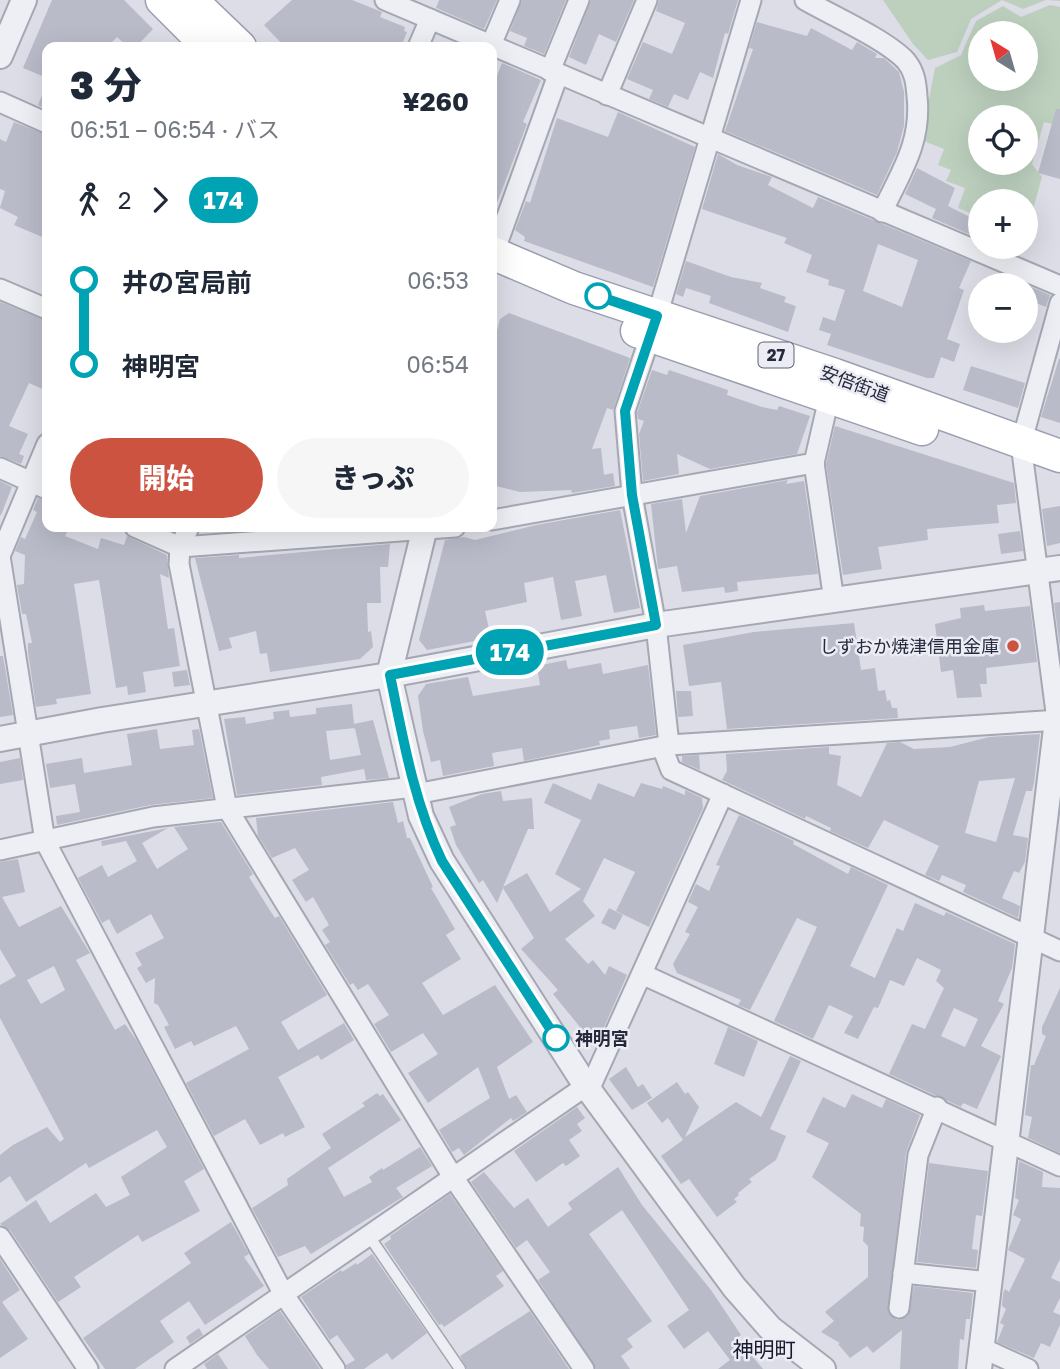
<!DOCTYPE html>
<html lang="ja">
<meta charset="utf-8">
<style>
:root{--surface:#fff;--page:#f6f6f7;--text:#1f2937;--muted:#747a83;--accent:#cc5340}
body{margin:0;font-family:"Golos Text","Noto Sans JP",sans-serif;background:var(--page);color:var(--text);height:100vh;display:flex;flex-direction:column;font-size:26px;white-space:nowrap}
*{box-sizing:border-box;margin:0}
p{font-size:23px;color:var(--muted)}
.icon{flex:none;width:38px;height:38px;fill:none;stroke:currentColor;stroke-width:2;stroke-linecap:round;stroke-linejoin:round}
.map{position:relative;flex:1;overflow:hidden}
.drawer{position:absolute;left:42px;top:42px;width:455px;height:490px;display:flex;flex-direction:column;background:var(--surface);border-radius:14px;box-shadow:0 7px 28px #0002}
.drawer>*{flex:none}
.badge{padding:0 14px;border-radius:23px;font-size:24px;line-height:46px}
.needle{width:46px;rotate:323deg}
.controls{position:absolute;left:968px;top:21px;display:grid;gap:14px}
.controls a{display:grid;place-items:center;width:70px;height:70px;border-radius:50%;background:var(--surface);box-shadow:0 7px 28px #0002;font-size:35px}
.map>.badge{position:absolute;translate:-50% -50%;box-shadow:0 0 0 4px #fff}
.legs{display:flex;align-items:center;gap:10px;height:77px;padding:0 28px;font-size:23px}
.legs p{margin-inline-start:auto}
.summary{display:flex;align-items:center;justify-content:space-between;height:119px;padding:0 28px}
h1{font-size:38px;font-weight:800;line-height:52px}
.action{display:flex;gap:14px;margin-top:auto;padding:14px 28px}
.action a{flex:1;height:80px;border-radius:42px;background:var(--accent);color:#fff;font-size:28px;font-weight:800;line-height:80px;text-align:center}
.action a+a{background:var(--page);color:var(--text)}
ul{padding:0 28px;list-style:none}
li{display:flex;align-items:center;gap:24px;height:84px;font-size:26px}
li i{display:grid;place-items:center;width:10px;height:100%;margin:0 9px;background:currentColor}
li i::after{content:'';width:18px;height:18px;margin:-9px;border:5px solid;border-radius:50%;background:var(--surface)}
li p{margin-inline-start:auto}
li:first-child i{background:linear-gradient(#0000 50%,currentColor 0)}
li:last-child i{background:linear-gradient(currentColor 50%,#0000 0)}
.map>svg:first-child{display:block}
</style>
<div class="map">
<svg width="1060" height="1369" viewBox="0 0 1060 1369">
<rect width="100%" height="100%" fill="#dcdde6"/>
<g fill="#bdd0be" fill-rule="evenodd">
<polygon points="883,0 1060,0 1060,1 1046,0 1023,9 1002,0 971,19 957,52 928,60 913,44"/>
<path d="M1050 5 1060 7V126L1044 122 1032 164 1042 177 1026 234V201H980V217L958 208 965 188 946 181 951 170 938 165 944 149 921 140 935 68 961 55 976 21 1003 6 1021 17ZM980 33H1026V79H980ZM980 117H1026V163H980Z"/>
</g>
<g fill="#b9bbc9" fill-rule="evenodd">
<polygon points="52,0 124,0 153,29 136,47 128,47 117,37 107,47 47,47 47,78 23,68"/>
<polygon points="292,0 352,0 382,12 380,17 405,27 404,31 407,32 401,47 285,47 264,25"/>
<polygon points="439,0 497,0 484,29 436,8"/>
<polygon points="522,0 566,0 544,54 524,46 527,38 510,31"/>
<polygon points="591,0 634,0 616,42 599,34 586,65 569,57"/>
<polygon points="659,0 738,0 728,34 725,33 713,78 700,72 688,100 674,94 668,107 649,99 653,90 627,79 643,42 672,54 685,23 656,11"/>
<polygon points="757,22 807,36 811,28 852,50 857,42 877,54 875,58 884,58 899,72 904,92 904,126 897,152 877,195 725,131 753,49 749,48"/>
<polygon points="502,63 541,80 523,122 527,124 492,216 492,88"/>
<polygon points="47,83 47,110 38,105"/>
<polygon points="1056,109 1060,109 1060,179 1038,173"/>
<polygon points="618,112 695,147 653,287 524,241 525,237 515,230 526,201 530,203 557,118 608,137"/>
<polygon points="14,122 47,135 47,239 14,225 18,217 0,208 5,191 0,189 0,139 6,142"/>
<path d="M718 154 737 165 772 177 768 185 813 208 818 197 971 261 959 288 964 290 947 339 960 344 954 362 941 357 934 378H927L827 345 831 334 819 330 823 317 835 321 845 290 828 285 829 280 806 272 812 255 784 243 787 238 702 209ZM878 244 918 260 902 307 863 291Z"/>
<polygon points="917,168 955,188 948,206 980,222 980,239 932,218 936,209 905,194"/>
<polygon points="686,261 731,277 762,283 760,288 786,297 784,302 796,306 788,332 709,303 711,296 686,288 683,297 676,294"/>
<polygon points="1001,274 1050,295 1046,307 1026,299 1026,285 997,285"/>
<polygon points="0,302 47,321 47,391 29,383 9,426 28,434 19,454 24,456 21,464 0,456"/>
<polygon points="509,313 630,358 613,410 607,408 592,449 601,448 604,475 613,473 615,486 572,493 571,490 520,492 492,485 492,351 500,319"/>
<polygon points="1059,359 1060,359 1060,423 1041,417"/>
<polygon points="971,366 1025,383 1018,408 963,390"/>
<polygon points="652,370 667,375 669,370 728,390 727,395 762,407 777,410 779,406 810,416 797,454 710,469 677,454 679,474 643,481 639,434 644,421 638,419 637,413"/>
<polygon points="835,426 1014,483 1016,503 997,505 999,523 927,529 928,540 878,547 882,569 843,575 826,464"/>
<polygon points="788,480 786,484 804,481 818,574 737,582 738,591 725,593 724,587 682,592 677,566 658,569 651,504 682,499 686,533 700,496"/>
<polygon points="0,481 12,487 1,515 0,515"/>
<polygon points="38,498 47,501 47,527 67,532 65,536 98,549 101,538 124,545 127,536 167,555 169,578 160,574 168,629 174,628 180,666 143,672 146,692 128,695 127,686 116,688 99,580 74,584 91,694 56,699 57,704 36,707 28,652 28,643 32,643 26,614 22,614 17,585 24,584 25,555 15,551 21,537 25,539 37,512 33,510"/>
<polygon points="1060,506 1060,543 1047,546 1042,509"/>
<polygon points="620,510 640,608 614,613 606,575 575,581 582,616 561,620 553,577 524,583 527,602 485,611 491,638 427,650 419,640 445,540 464,537 475,540 536,525"/>
<polygon points="1020,531 1023,551 1001,554 998,534"/>
<polygon points="390,544 388,567 380,567 381,603 367,603 368,632 371,631 373,647 360,659 270,672 267,653 260,654 256,631 229,638 232,648 219,651 195,558 239,555 239,558"/>
<polygon points="1060,602 1060,648 1054,603"/>
<polygon points="984,605 985,611 1030,606 1037,662 986,668 987,684 980,684 982,697 957,698 953,670 941,672 935,624 961,618 960,608"/>
<polygon points="854,623 861,670 875,668 878,691 885,690 887,701 890,700 892,708 897,708 898,718 727,729 721,682 689,686 683,645 754,632"/>
<polygon points="0,656 3,656 13,715 0,717"/>
<polygon points="566,660 568,669 601,663 603,674 648,665 656,735 639,738 637,726 609,730 610,739 599,741 600,745 524,761 522,748 492,753 494,766 443,776 440,760 431,762 423,731 418,696 426,684 468,677 473,696 540,685 537,666"/>
<polygon points="187,670 190,685 174,687 172,672"/>
<polygon points="676,691 691,691 693,716 678,717"/>
<path d="M352 704 354 724 373 720 389 778 366 780 364 769 321 777 322 785 237 795 224 719 245 717 246 724 274 719 273 712 289 710 290 717 316 714V708ZM354 724 361 755 330 760 326 731 355 728Z"/>
<polygon points="157,729 160,749 194,745 192,730 199,729 213,798 150,805 57,825 56,816 80,812 75,784 50,788 46,764 82,758 84,773 132,765 127,734"/>
<path d="M1040 734 1034 783 1032 791H1026L1013 835 1028 838 1025 862 1019 873 1014 871 1002 898 1020 906 1018 918 963 892 966 885 942 875 939 881 925 875 939 846 884 820 868 848 830 831 831 828 806 816 805 819 722 780 727 771 726 754 829 747V754L841 756 837 785 861 797 887 743 900 742 914 749 950 747 989 737ZM1015 778 996 842 965 833 979 781Z"/>
<polygon points="699,755 700,770 682,762 682,756"/>
<polygon points="20,758 23,780 0,784 0,762"/>
<polygon points="553,783 591,800 598,783 634,797 641,783 662,789 663,786 685,795 685,790 702,798 703,808 649,927 616,911 635,872 604,858 583,901 595,916 565,939 588,964 593,960 605,975 609,966 627,975 598,1041 587,1048 576,1029 580,1027 553,994 558,990 521,949 534,938 503,888 497,903 483,880 479,883 456,845 450,827 456,825 449,807 482,794 501,791 503,801 532,798 534,829 528,829 503,887 527,873 550,912 581,889 555,874 581,820 544,803"/>
<polygon points="393,802 398,823 403,821 407,838 410,838 433,887 431,888 455,929 446,935 461,959 422,983 443,1015 495,985 533,1042 497,1067 509,1099 516,1095 527,1112 513,1121 511,1118 464,1155 459,1148 452,1152 439,1130 490,1098 478,1067 428,1103 408,1073 438,1054 423,1033 391,1052 374,1024 389,1015 368,984 358,990 353,983 350,985 325,945 330,942 322,930 329,925 313,897 306,902 292,880 309,870 295,848 272,858 258,836 256,818"/>
<path d="M739 815 794 841 793 844 848 874 851 867 888 885 850 966 875 978 897 928 903 931 915 903 944 916 946 912 1015 944 1012 968 998 1001 1004 1004 981 1046 1001 1056 977 1109 963 1103 961 1107 889 1074 912 1024 925 1029 944 988 936 981 941 970 917 958 904 986 890 980 878 1008 874 1007 858 1039 844 1033 853 1016 829 1005 813 1039 774 1021 817 927 797 918 750 1010 738 1005 741 1000 677 973 673 964 690 934 685 932 698 907 688 902 696 884 709 891 720 866 716 865ZM954 1008 978 1019 965 1047 941 1036Z"/>
<polygon points="221,822 253,874 249,877 269,909 275,918 279,916 327,995 281,1022 298,1050 344,1023 354,1040 321,1060 318,1055 278,1077 305,1127 285,1137 283,1133 260,1145 245,1119 214,1136 186,1083 249,1049 236,1026 194,1046 191,1041 175,1049 164,1027 169,1025 158,1005 154,1003 155,978 146,983 137,968 142,965 135,953 164,938 151,914 117,934 109,919 102,923 78,878 102,865 108,877 137,861 126,841 102,846 101,841 168,828 142,843 157,869 188,849 174,827"/>
<path d="M18 859 25 892 2 897 19 927 61 906 90 953 76 960 115 1030 125 1024 137 1041 204 1169 184 1181 200 1211 142 1242 138 1235 74 1277 81 1287 58 1302 10 1230 0 1224 36 1200 50 1223 96 1193 106 1207 130 1195 121 1177 167 1147 157 1130 89 1168 86 1163 26 1202 10 1176 0 1183V1155L13 1145 47 1127 60 1142 64 1139 0 1018V985L16 976 0 949V862ZM54 966 65 990 41 1004 27 980Z"/>
<polygon points="609,908 623,915 615,930 601,923"/>
<polygon points="1060,988 1060,1153 1028,1138 1032,1117 1025,1115 1031,1065 1034,1065 1046,1036 1042,1034 1042,1027"/>
<polygon points="728,1027 758,1041 744,1077 714,1064"/>
<polygon points="790,1056 801,1061 770,1129 786,1136 776,1160 749,1179 752,1182 738,1193 739,1195 734,1199 737,1202 717,1217 689,1179 681,1184 661,1156 683,1140 668,1118 662,1123 647,1103 677,1082 685,1094 688,1092 699,1107 685,1137 736,1102 761,1117"/>
<polygon points="626,1067 638,1087 643,1084 652,1098 632,1110 609,1079"/>
<polygon points="377,1093 380,1096 383,1094 401,1120 328,1168 344,1197 372,1182 369,1177 382,1168 383,1170 420,1147 432,1166 396,1188 403,1197 311,1254 305,1246 278,1257 252,1208 288,1185 287,1179 331,1148 322,1134 365,1106 362,1103"/>
<polygon points="852,1094 882,1108 886,1099 920,1115 906,1153 888,1312 897,1320 908,1316 914,1286 973,1293 970,1319 966,1319 964,1340 960,1339 958,1369 900,1369 902,1330 873,1353 867,1346 850,1358 838,1344 840,1343 821,1332 834,1321 825,1312 868,1277 868,1246 863,1241 864,1227 860,1226 861,1214 812,1177 829,1143 806,1132 823,1097 845,1108"/>
<polygon points="577,1107 585,1118 577,1124 582,1131 569,1140 580,1156 566,1166 563,1163 536,1182 514,1151"/>
<polygon points="1019,1161 1043,1172 1042,1187 1060,1188 1060,1259 1051,1278 1060,1282 1060,1298 1053,1312 1060,1315 1060,1325 1050,1347 1041,1343 1034,1358 997,1342 1004,1325 1000,1323 1006,1309 1002,1306 1003,1294 1005,1289 1009,1292 1025,1259 1008,1250 1021,1219 1013,1215 1019,1200 1015,1198"/>
<polygon points="929,1163 988,1171 982,1216 976,1215 972,1249 978,1250 976,1268 917,1262"/>
<polygon points="618,1167 642,1205 711,1290 741,1335 737,1338 763,1369 718,1369 730,1360 708,1331 684,1349 667,1326 689,1310 622,1210 589,1234 652,1321 627,1339 633,1347 621,1356 630,1369 596,1369 538,1280 550,1272 527,1240 516,1248 471,1182 484,1172 514,1208 528,1198 548,1227 572,1209 568,1203"/>
<polygon points="450,1194 503,1271 496,1276 504,1286 444,1327 442,1324 439,1325 384,1244 391,1239 390,1236"/>
<polygon points="231,1222 249,1254 244,1257 264,1286 205,1325 189,1301 160,1321 174,1342 135,1369 105,1369 83,1338 191,1263 184,1253"/>
<polygon points="372,1254 427,1333 392,1360 387,1353 364,1369 347,1369 346,1365 355,1360 337,1335 330,1340 301,1297 341,1270 342,1272 356,1263 357,1265"/>
<polygon points="0,1259 20,1290 2,1302 28,1339 0,1358"/>
<polygon points="280,1311 310,1354 320,1369 269,1369 257,1355 245,1336"/>
<polygon points="530,1311 569,1369 467,1369 460,1356"/>
<polygon points="199,1328 203,1335 190,1344 186,1337"/>
<polygon points="218,1354 228,1369 207,1369 204,1364"/>
</g>
<g fill="none" stroke-linecap="round" stroke-linejoin="round">
<defs>
<polyline id="service" points="369,1236 460,1369"/>
<g id="minor">
<polyline points="385,0 1060,286"/>
<path d="M805 0C831 15 887 40 906 61 915 72 916 83 917 96 922 142 901 172 882 212"/>
<polyline points="491,45 510,0"/>
<polyline points="418,47 430,19"/>
<polyline points="550,71 579,0"/>
<polyline points="607,95 647,0"/>
<polyline points="0,102 47,123"/>
<polyline points="492,258 558,75"/>
<polyline points="0,289 47,309"/>
<polyline points="47,444 0,556 45,841 284,1295 335,1369"/>
<polyline points="814,463 834,601"/>
<polyline points="0,468 47,489"/>
<polyline points="492,520 814,463 829,398"/>
<polyline points="135,527 180,547 455,527"/>
<polyline points="189,527 180,547 179,564 227,808 453,1177 584,1369"/>
<polyline points="1057,720 1021,444 1060,303"/>
<polyline points="669,745 656,625 632,495 625,411 657,316 751,0"/>
<polyline points="662,747 671,770 1060,951"/>
<polyline points="416,794 669,745 1060,720"/>
<polyline points="0,850 153,817 414,787"/>
<polyline points="644,975 1060,1166"/>
<polyline points="589,1090 723,794"/>
<polyline points="0,1237 88,1369"/>
<polyline points="903,1273 990,1282"/>
<polyline points="899,1308 918,1155 937,1107"/>
<polyline points="982,1348 1028,1369"/>
<polyline points="175,1369 586,1086"/>
</g>
<g id="tertiary">
<polyline points="0,56 24,0"/>
<polyline points="425,527 389,675 421,816 442,861 586,1086 734,1287 770,1328 823,1369"/>
<polyline points="0,739 102,720 389,675 656,625 1060,568"/>
<polyline points="979,1369 1057,720"/>
</g>
<g id="primary">
<polyline points="162,0 201,39"/>
<polyline points="191,0 240,47"/>
<polyline points="492,253 574,288 835,375 1060,456"/>
<polyline points="637,331 922,429"/>
</g>
</defs>
<use href="#service" stroke="#a5a7b3" stroke-width="13"/>
<use href="#minor" stroke="#a5a7b3" stroke-width="23"/>
<use href="#tertiary" stroke="#a5a7b3" stroke-width="28"/>
<use href="#primary" stroke="#9b9eb1" stroke-width="35"/>
<use href="#service" stroke="#eeeff4" stroke-width="10"/>
<use href="#minor" stroke="#eeeff4" stroke-width="19"/>
<use href="#tertiary" stroke="#eeeff4" stroke-width="24"/>
<use href="#primary" stroke="#fff" stroke-width="32"/>
</g>
<g fill="none" stroke-linecap="round" stroke-linejoin="round">
<defs>
<path id="line-1" d="M556 1038 442 861C414 802 403 739 390 675L656 625 632 495 625 411 657 316 598 296"/>
</defs>
<use href="#line-1" stroke="#fff" stroke-width="16"/>
<use href="#line-1" stroke="#00a3b4" stroke-width="10"/>
</g>
<g fill="#fff" stroke="#00a3b4" stroke-width="3.5">
<circle cx="598" cy="296" r="12"/>
<circle cx="556" cy="1038" r="12"/>
</g>
<circle fill="#cc5340" stroke="#ebecf4" stroke-width="2.5" cx="1013" cy="646" r="7"/>
<g text-anchor="middle" dominant-baseline="central" stroke-width="5" stroke-linejoin="round" paint-order="stroke">
<rect fill="#ebecf4" stroke="#616373" stroke-width="2" x="758.5" y="342.5" width="35" height="25" rx="5"/>
<g font-size="16" font-weight="bold" fill="#26283c">
<text x="776" y="355">27</text>
</g>
<g font-size="18" fill="#26283c" stroke="#ebecf4">
<text transform="translate(855 383) rotate(20)">安倍街道</text>
</g>
<g font-size="18" fill="#26283c" stroke="#ebecf4" text-anchor="end">
<text x="999" y="646">しずおか焼津信用金庫</text>
</g>
<g font-size="18" font-weight="bold" fill="#26283c" stroke="#ebecf4" text-anchor="start">
<text x="575" y="1038">神明宮</text>
</g>
<g font-size="21" fill="#18192c" stroke="#ebecf4">
<text x="764" y="1349">神明町</text>
</g>
</g>
</svg>
<div class="controls">
<a><svg class="needle" viewBox="-14 -14 28 28"><path d="M0-13l5 13h-10z" fill="#e53935"/><path d="M0 13l5-13h-10z" fill="#747a83"/></svg></a>
<a><svg class="icon" aria-label="locate" viewBox="0 0 24 24"><circle cx="12" cy="12" r="6"/><path d="M12 2v4M12 18v4M2 12h4M18 12h4"/></svg></a>
<a>+</a>
<a>−</a>
</div>
<b class="badge" style="left:510px;top:652px;background:#00a3b4;color:#fff">174</b>
<section class="drawer">
<div class="summary"><div><h1>3 分</h1><p>06:51 – 06:54 · バス</p></div><b>¥260</b></div>
<div class="legs"><svg class="icon" aria-label="walk" viewBox="0 0 24 24"><circle cx="13" cy="4" r="2"/><path d="M13 8l-2 6 4 7M11 14l-3 7M7 12l3-4h3l4 4"/></svg>2<svg class="icon" aria-label="forward" viewBox="0 0 24 24"><path d="M9 5l7 7-7 7"/></svg><b class="badge" style="background:#00a3b4;color:#fff">174</b></div>
<ul>
<li><i style="color:#00a3b4"></i><b>井の宮局前</b><p>06:53</p></li>
<li><i style="color:#00a3b4"></i><b>神明宮</b><p>06:54</p></li>
</ul>
<div class="action"><a>開始</a><a>きっぷ</a></div>
</section>
</div>
